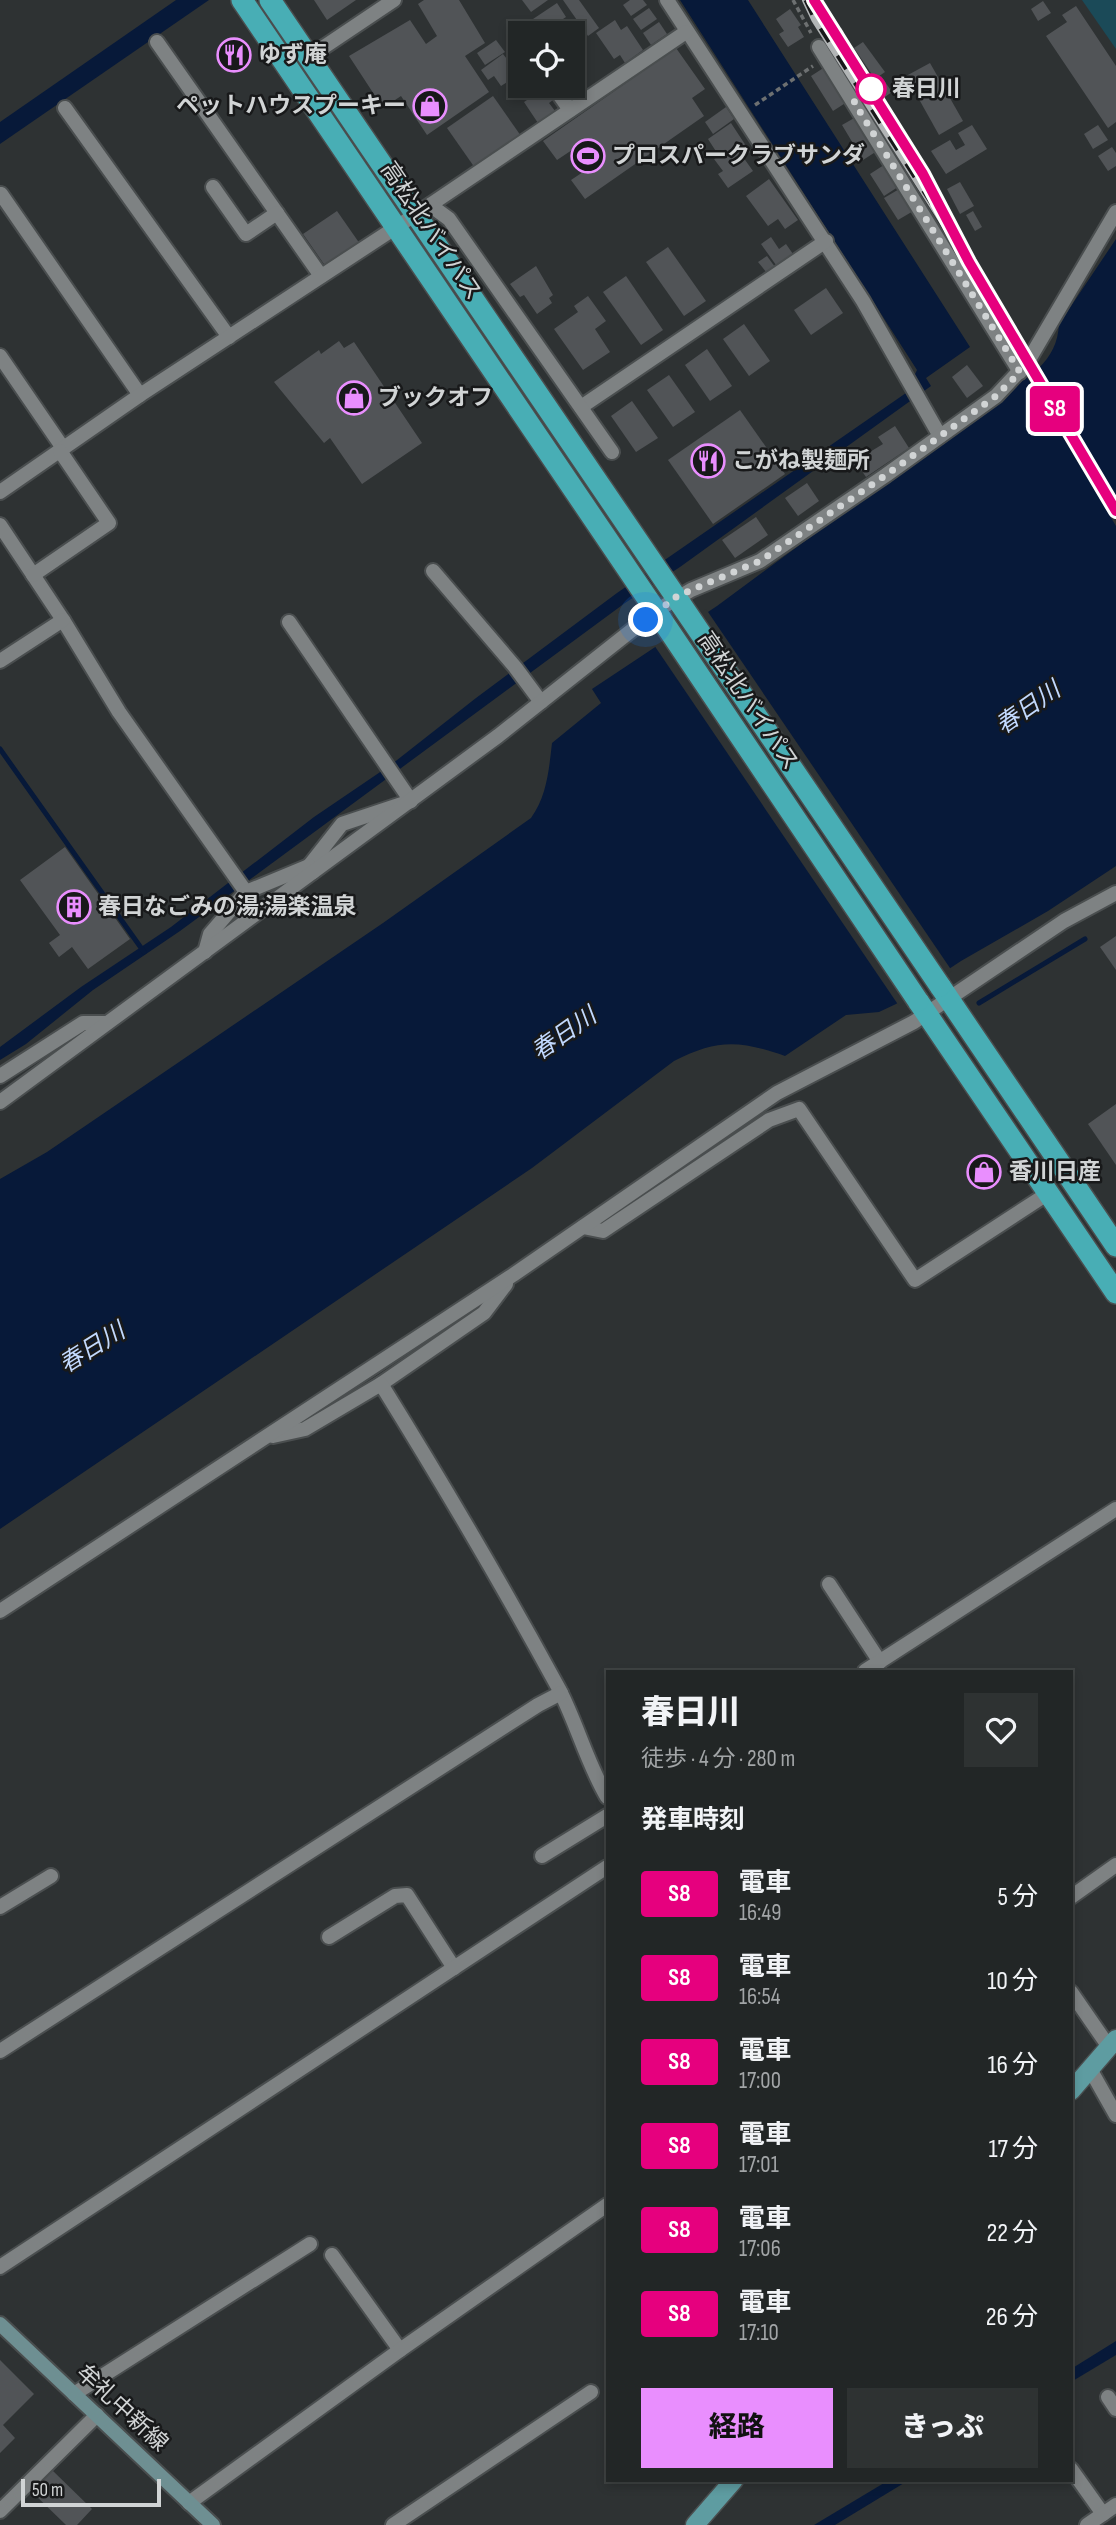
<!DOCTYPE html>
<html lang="ja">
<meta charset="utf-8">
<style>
:root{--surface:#222626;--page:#2e3232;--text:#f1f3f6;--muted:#a2a5a7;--line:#3f4343;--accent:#e98efe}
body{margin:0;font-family:"Sofia Sans Condensed","Noto Sans JP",sans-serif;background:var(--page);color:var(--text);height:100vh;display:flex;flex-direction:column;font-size:26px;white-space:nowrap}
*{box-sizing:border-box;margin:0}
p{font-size:23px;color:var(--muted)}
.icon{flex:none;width:38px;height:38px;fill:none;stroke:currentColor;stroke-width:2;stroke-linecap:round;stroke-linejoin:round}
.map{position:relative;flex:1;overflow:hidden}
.side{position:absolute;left:606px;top:1670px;width:467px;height:812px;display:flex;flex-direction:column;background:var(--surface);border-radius:0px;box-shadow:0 4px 10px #0003,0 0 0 2px var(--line)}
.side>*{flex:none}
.badge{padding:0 14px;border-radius:5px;font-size:24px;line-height:46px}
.buttons{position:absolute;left:508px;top:21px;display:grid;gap:14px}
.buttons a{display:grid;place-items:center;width:77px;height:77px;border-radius:0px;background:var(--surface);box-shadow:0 4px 10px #0003,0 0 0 2px var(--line);font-size:35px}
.scale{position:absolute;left:21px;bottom:18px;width:140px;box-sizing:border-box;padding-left:7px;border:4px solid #d1d4d5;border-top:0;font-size:19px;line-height:24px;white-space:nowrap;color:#d1d4d5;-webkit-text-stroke:5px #18191a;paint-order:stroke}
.you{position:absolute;width:35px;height:35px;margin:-18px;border:5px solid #fff;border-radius:50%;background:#1a73e8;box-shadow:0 0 0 10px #1a73e833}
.map>.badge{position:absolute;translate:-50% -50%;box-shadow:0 0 0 4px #fff}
h2{padding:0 35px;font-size:26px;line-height:63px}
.round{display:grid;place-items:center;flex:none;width:74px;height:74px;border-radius:0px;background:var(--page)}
.headline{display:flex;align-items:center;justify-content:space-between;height:119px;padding:0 35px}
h1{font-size:33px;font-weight:800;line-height:52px}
.action{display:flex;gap:14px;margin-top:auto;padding:14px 35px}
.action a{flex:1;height:80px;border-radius:0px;background:var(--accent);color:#111;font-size:28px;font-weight:800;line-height:80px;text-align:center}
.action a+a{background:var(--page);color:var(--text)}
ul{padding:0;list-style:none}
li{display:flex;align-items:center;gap:21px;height:84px;padding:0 35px}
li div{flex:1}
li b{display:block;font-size:26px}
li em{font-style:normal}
li .badge{min-width:77px;font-weight:700;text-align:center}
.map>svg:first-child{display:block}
</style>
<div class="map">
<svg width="1116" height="2525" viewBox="0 0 1116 2525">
<rect width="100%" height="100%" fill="#2e3233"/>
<polygon fill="#1b4a58" points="1082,0 1116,0 1116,49"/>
<g fill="#071939">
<polygon points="176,0 209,0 0,144 0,122"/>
<polygon points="680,0 748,0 970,347 926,378 931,386 680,567 625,603 180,931 93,990 26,1044 0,1060 0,1047 81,987 171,927 314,817 392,764 476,698 617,593 906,393 917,370"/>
<path d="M1116 239V866L1048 911 961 961 896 1004 879 1012 846 1015 785 1056C739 1040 717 1039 674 1061L532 1168 0 1529V1179L47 1152 383 923 531 818C547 796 549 769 552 743L601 703 592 689 717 606 1038 369C1051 356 1058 343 1059 324Z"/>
<polygon points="1116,2341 1116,2355 1071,2382 1071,2369"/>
<polygon points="889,2480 909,2480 835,2525 814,2525"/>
</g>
<g fill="#2e3233">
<polygon points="1037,365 1116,497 1116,526 1025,374"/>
<polygon points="706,609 952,971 899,1006 654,645"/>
</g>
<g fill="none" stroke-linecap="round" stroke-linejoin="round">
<g stroke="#071939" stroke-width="5">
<polyline points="0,749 144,952"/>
<polyline points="979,1003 1085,939"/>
</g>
</g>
<g fill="#515457">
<polygon points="314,0 356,0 327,20"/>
<polygon points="424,0 459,0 485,43 465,56 489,92 427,135 401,96 383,108 349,56 410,20 426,44 437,36 418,4"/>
<polygon points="522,0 548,0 531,12"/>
<polygon points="563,0 579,0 599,28 588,36"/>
<polygon points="630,0 643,0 647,5 631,16 623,5"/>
<polygon points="1043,1 1051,13 1038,21 1031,9"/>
<polygon points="557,3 566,17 554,25 552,22 537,32 530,21"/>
<polygon points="1076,6 1116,66 1116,122 1108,128 1046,36 1067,22 1062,15"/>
<polygon points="649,8 657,19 641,30 633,19"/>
<polygon points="790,9 801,25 798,27 804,37 788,47 779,34 784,31 776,19"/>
<polygon points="566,20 577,36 572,40 572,33 548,33"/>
<polygon points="615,20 621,30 627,26 643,50 625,63 620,55 614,59 596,33"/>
<polygon points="659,22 667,34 651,45 643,33"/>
<polygon points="496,40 505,52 485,65 477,53"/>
<polygon points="863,42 885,72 875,79 854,48"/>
<polygon points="676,48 705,89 692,98 704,116 585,199 571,180 586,170 572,150 557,160 543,141"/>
<polygon points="503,54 510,63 517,58 520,63 520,74 501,86 494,76 488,80 481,70"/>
<polygon points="930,63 963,121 939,135 906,76"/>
<polygon points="825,67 847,102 833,111 811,76"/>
<polygon points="881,76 892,92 882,99 871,83"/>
<polygon points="545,88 553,100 549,103 555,111 538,123 524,102"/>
<polygon points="493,96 521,136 475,168 447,128"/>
<polygon points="726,107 734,119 713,134 705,122"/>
<polygon points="856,117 877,151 863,160 842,125"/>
<polygon points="731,123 750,152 743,157 753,171 728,188 718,174 723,171 714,159 719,156 708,139"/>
<polygon points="972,125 987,149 946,174 931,151 950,140 956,150 965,145 958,133"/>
<polygon points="1098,125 1108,140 1093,149 1084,134"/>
<polygon points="1112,147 1116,153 1116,166 1108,171 1098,156"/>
<polygon points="887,163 901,185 884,196 870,174"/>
<polygon points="769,179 798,220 785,229 778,219 768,226 746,196"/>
<polygon points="960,182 974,206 960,214 947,189"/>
<polygon points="901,188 915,210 898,220 884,198"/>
<polygon points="337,211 360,244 326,267 303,234"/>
<polygon points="973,211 982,227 975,231 966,215"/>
<polygon points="771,237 779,249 786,244 793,254 776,265 761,244"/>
<polygon points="668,247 706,301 684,316 646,262"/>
<polygon points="767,256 775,267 767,273 758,262"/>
<polygon points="536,266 553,295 549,298 552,303 537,314 524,295 520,297 510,284"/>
<polygon points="626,276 663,330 641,345 603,292"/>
<polygon points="826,288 843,313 811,335 794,310"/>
<polygon points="588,296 606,321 595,329 610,352 583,370 554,329 578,312 574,306"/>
<polygon points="744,324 770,361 749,376 723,339"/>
<polygon points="339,341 344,348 354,342 422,443 362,484 330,438 324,443 274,382 319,350 321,354"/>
<polygon points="707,349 732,386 710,401 685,365"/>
<polygon points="967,365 983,386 967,398 952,377"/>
<polygon points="669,375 695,412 673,427 647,390"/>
<polygon points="632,401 658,438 636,452 611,416"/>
<polygon points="740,410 785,474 713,524 668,460"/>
<polygon points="895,426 909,448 866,477 855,461 883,444 878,437"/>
<polygon points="807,483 819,501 798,516 785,498"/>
<polygon points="756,517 768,535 735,558 722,540"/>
<polygon points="65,847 130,939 88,969 72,947 59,957 49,943 60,935 20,880"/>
<polygon points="1116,936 1116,970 1100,947"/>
<polygon points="1116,1104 1116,1165 1088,1124"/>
<polygon points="0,2360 34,2394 3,2425 15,2438 0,2453"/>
<polygon points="52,2470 92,2509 77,2525 66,2525 31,2491"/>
</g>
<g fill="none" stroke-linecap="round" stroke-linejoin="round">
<defs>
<g id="street">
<polyline points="667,0 863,301 940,436"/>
<polyline points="515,30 520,37"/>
<polyline points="157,42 321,276"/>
<polyline points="819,47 1020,372"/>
<polyline points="309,57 394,0"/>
<polyline points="553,86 570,110"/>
<polyline points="65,108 229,337"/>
<polyline points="213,187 246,234 277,213"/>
<polyline points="1,194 140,395"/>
<polyline points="430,205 686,32"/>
<polyline points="0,356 63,448"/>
<polyline points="581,407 826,241"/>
<polyline points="0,492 140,395 430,205 449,219 612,452"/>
<polyline points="0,525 63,620 119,712 246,892"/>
<polyline points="433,571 515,667 541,702"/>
<polyline points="33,575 109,523 60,451"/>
<polyline points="289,622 411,801 342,824 309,866"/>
<polyline points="0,661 63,620"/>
<polyline points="205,952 210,934 246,892 309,866 313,872"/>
<polyline points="0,1076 83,1023 106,1023"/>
<polyline points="0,1102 498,736 656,611 691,590 760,561 886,475 996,396 1027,363 1116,212"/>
<polyline points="583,1227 603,1231 769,1120 799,1109 915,1280 1047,1194"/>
<polyline points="381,1384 484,1313 506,1284"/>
<path d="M273 1436 305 1429 381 1384C443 1484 503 1586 559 1689 577 1724 587 1763 607 1797"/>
<polyline points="829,1584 880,1662"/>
<polyline points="0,1611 513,1275 777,1093 914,1022 1064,921 1116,893"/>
<polyline points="865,1671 1116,1509"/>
<polyline points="542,1856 607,1816"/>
<polyline points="1071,1897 1116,1865"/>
<polyline points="0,1907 51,1876"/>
<polyline points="329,1937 395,1896 407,1895 454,1968"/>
<polyline points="1071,1992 1109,2047"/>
<polyline points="0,2051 538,1705 561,1693"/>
<polyline points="1090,2069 1116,2115"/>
<polyline points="332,2255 400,2350"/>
<polyline points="0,2267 607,1867"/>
<polyline points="74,2394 310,2244"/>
<polyline points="1108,2397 1116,2409"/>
<polyline points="1071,2469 1103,2514"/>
<polyline points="189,2503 400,2350 607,2205"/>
<polyline points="0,2511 97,2415"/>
<polyline points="393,2525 591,2392"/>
<polyline points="1087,2525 1116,2505"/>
</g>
<polyline id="secondary" points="0,2324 213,2525"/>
<g id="primary">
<polyline points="1071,2091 1116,2039"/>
<polyline points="695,2525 734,2480"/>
</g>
<g id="highway">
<polyline points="242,0 662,620"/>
<polyline points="270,0 682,606"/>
<polyline points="940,986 1116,1246"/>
<polyline points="918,1001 1116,1293"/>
</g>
</defs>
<use href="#street" stroke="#4a4e4f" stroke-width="18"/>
<use href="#secondary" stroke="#4a4e4f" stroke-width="18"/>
<use href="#primary" stroke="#4a4e4f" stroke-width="21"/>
<use href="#highway" stroke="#4a4e4f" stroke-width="24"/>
<g stroke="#6d7071" stroke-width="3.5" stroke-dasharray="5 3.5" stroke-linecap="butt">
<polyline points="793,0 811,33"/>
<polyline points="827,34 838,26 844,36"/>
<polyline points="755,105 813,66"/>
</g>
<use href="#street" stroke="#7e8283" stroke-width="14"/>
<use href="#secondary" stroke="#6e8f92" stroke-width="14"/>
<use href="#primary" stroke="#5e9ca1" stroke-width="18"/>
<use href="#highway" stroke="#48aeb5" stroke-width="21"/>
<defs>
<polyline id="rail" points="806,0 815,19 969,262 1116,511"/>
</defs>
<use href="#rail" stroke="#b2b5b6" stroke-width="8"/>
<use href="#rail" stroke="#18191a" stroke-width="5" stroke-dasharray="16" stroke-linecap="butt"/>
<defs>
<g id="highway-bridge">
<polyline points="682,606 940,986"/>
<polyline points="662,620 918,1001"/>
</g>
</defs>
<use href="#highway-bridge" stroke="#4a4e4f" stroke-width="24" stroke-linecap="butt"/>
<use href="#highway-bridge" stroke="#48aeb5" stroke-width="21"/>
</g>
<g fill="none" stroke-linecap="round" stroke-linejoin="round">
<defs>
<polyline id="line" points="814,0 923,174 969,262 1116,511"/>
</defs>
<use href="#line" stroke="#fff" stroke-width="16"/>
<use href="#line" stroke="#e6007e" stroke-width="10"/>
<polyline stroke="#d1d4d5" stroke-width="7" stroke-dasharray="0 12.6" points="646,620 676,597 691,590 760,561 886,475 996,396 1020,372 854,102 871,89"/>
</g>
<defs>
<symbol id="restaurant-ring" viewBox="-11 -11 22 22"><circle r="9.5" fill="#18191a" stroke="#e98efe" stroke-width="1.5"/><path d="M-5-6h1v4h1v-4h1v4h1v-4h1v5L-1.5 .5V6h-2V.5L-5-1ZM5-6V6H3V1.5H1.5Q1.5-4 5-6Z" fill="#e98efe"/></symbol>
<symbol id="shop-ring" viewBox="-11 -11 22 22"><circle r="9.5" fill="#18191a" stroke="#e98efe" stroke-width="1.5"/><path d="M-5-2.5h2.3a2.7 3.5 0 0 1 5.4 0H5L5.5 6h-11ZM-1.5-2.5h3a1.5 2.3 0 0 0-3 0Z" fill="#e98efe"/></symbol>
<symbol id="stadium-ring" viewBox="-11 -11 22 22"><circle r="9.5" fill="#18191a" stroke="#e98efe" stroke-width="1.5"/><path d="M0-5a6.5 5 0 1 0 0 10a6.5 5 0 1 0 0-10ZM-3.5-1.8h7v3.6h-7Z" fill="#e98efe"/></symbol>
<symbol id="building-ring" viewBox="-11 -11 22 22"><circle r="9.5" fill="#18191a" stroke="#e98efe" stroke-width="1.5"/><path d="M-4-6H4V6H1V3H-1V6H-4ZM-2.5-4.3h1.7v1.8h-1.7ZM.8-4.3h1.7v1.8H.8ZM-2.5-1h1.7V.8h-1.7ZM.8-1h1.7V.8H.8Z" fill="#e98efe"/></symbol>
</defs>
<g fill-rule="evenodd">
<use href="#restaurant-ring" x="215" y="36" width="38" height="38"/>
<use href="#shop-ring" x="411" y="87" width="38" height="38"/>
<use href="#stadium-ring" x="569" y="137" width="38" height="38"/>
<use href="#shop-ring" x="335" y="379" width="38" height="38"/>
<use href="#restaurant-ring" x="689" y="442" width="38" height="38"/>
<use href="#building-ring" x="55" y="888" width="38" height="38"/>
<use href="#shop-ring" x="965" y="1153" width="38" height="38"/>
</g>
<circle fill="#fff" stroke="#e6007e" stroke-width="3.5" cx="871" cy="89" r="14"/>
<g text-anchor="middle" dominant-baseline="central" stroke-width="5" stroke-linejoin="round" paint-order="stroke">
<g font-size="23" font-weight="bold" fill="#d1d4d5" stroke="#18191a" text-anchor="start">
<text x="258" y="55">ゆず庵</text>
<text x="406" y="106" text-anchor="end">ペットハウスプーキー</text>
<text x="612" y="156">プロスパークラブサンダ</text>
<text x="378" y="398">ブックオフ</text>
<text x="732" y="461">こがね製麺所</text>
<text x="98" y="907">春日なごみの湯;湯楽温泉</text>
<text x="1009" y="1172">香川日産</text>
</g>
<g font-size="23" font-weight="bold" fill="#d1d4d5" stroke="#18191a" text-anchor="start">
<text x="892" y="89">春日川</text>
</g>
<g font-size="23" fill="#d1d4d5" stroke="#18191a">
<text transform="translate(431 231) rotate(56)">高松北バイパス</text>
<text transform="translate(748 701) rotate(56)">高松北バイパス</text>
<text transform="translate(122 2408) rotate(43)">牟礼中新線</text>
</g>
<g font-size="24" font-style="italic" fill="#c2d9fe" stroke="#18191a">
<text transform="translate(1028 708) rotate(-35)">春日川</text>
<text transform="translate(564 1034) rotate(-35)">春日川</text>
<text transform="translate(92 1348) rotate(-32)">春日川</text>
</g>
</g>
</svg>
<div class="buttons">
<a><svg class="icon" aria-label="locate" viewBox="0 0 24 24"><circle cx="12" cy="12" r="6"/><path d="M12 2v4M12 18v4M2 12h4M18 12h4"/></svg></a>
</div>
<div class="scale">50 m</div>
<div class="you" style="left:646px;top:620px"></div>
<b class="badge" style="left:1055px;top:409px;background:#e6007e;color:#fff">S8</b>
<section class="side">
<div class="headline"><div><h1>春日川</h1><p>徒歩 · 4 分 · 280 m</p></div><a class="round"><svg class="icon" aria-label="heart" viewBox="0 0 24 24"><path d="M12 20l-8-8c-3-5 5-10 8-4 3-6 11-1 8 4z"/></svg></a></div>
<h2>発車時刻</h2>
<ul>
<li><span class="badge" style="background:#e6007e;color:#fff">S8</span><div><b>電車</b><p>16:49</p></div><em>5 分</em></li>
<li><span class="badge" style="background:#e6007e;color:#fff">S8</span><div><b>電車</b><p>16:54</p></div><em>10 分</em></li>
<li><span class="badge" style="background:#e6007e;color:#fff">S8</span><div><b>電車</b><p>17:00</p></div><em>16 分</em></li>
<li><span class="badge" style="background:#e6007e;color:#fff">S8</span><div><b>電車</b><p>17:01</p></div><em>17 分</em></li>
<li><span class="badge" style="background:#e6007e;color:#fff">S8</span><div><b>電車</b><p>17:06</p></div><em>22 分</em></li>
<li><span class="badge" style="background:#e6007e;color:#fff">S8</span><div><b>電車</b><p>17:10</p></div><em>26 分</em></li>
</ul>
<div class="action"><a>経路</a><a>きっぷ</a></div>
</section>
</div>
